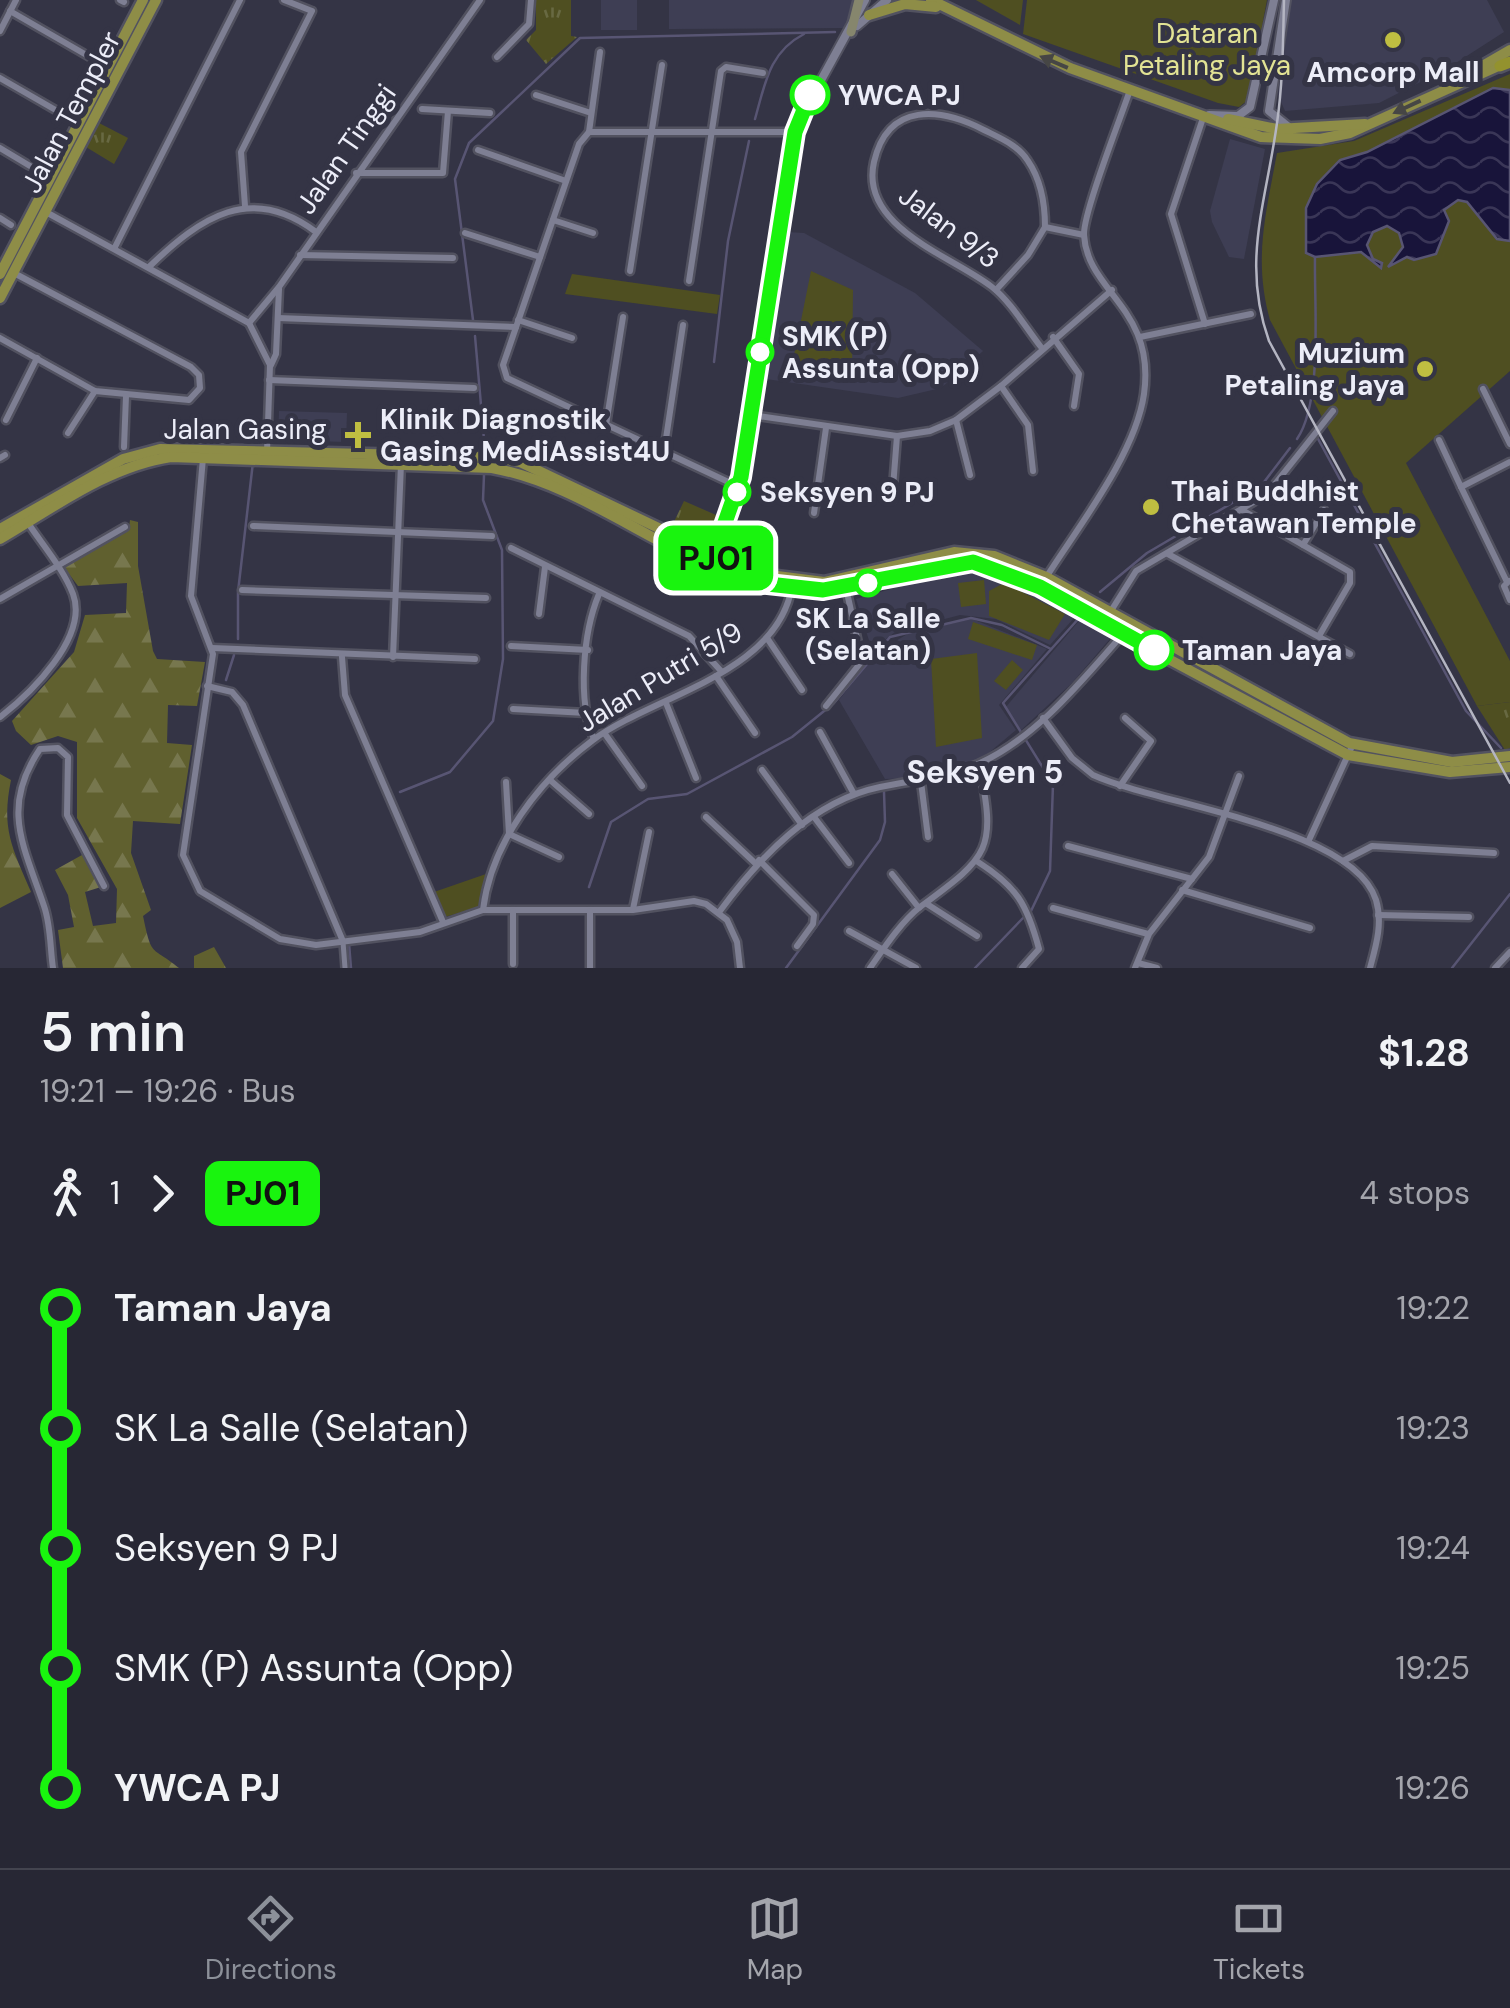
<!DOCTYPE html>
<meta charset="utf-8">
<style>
:root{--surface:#272734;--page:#333340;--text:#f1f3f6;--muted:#a4a5ac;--line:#43444f;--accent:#8c9099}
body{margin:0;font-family:"DM Sans",sans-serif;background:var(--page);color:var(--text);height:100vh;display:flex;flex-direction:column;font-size:38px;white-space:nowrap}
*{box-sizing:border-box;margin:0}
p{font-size:32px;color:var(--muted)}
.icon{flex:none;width:55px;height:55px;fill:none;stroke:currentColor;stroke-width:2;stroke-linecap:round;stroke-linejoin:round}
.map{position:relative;height:968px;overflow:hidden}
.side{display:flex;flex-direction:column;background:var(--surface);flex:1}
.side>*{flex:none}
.badge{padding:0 20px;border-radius:15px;font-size:35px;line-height:65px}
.map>.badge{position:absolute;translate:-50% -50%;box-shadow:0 0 0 5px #fff}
.legs{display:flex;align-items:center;gap:15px;height:110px;padding:0 40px;font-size:32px}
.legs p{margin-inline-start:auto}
.overview{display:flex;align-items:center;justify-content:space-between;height:170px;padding:0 40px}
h1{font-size:55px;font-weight:600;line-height:75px}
ul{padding:0 40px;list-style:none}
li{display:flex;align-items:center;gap:35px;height:120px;font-size:38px}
li i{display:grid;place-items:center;width:15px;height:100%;margin:0 12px;background:currentColor}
li i::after{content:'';width:25px;height:25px;margin:-12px;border:8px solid;border-radius:50%;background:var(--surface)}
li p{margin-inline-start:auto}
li:first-child i{background:linear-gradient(#0000 50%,currentColor 0)}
li:last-child i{background:linear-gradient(currentColor 50%,#0000 0)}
.tab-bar{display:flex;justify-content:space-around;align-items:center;height:140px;border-top:2px solid var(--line);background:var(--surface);font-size:28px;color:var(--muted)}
.tab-bar a{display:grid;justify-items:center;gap:5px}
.tab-bar .selected{color:var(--accent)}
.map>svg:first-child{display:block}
</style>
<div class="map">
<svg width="1510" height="968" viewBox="0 0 1510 968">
<defs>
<pattern id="grass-tufts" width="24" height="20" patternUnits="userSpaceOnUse" patternTransform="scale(2.5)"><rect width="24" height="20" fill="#4f4f21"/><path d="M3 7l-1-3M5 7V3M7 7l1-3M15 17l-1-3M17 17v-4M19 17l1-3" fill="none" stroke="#686942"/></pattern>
<pattern id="forest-firs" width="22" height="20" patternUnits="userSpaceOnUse" patternTransform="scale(2.5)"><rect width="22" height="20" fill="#60602f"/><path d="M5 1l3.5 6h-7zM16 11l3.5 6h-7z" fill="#77774e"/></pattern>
<pattern id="water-waves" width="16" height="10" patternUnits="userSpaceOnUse" patternTransform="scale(2.5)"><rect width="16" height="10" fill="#18143a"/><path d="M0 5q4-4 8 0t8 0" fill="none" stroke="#3a3657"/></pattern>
</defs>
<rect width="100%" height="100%" fill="#343445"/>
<g fill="#3e3e54">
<rect x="601" y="0" width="36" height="30"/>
<polygon points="669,0 855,0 844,28 669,29"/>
<polygon points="1290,0 1487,0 1504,32 1448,68 1379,103 1285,111 1278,95"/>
<polygon points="1230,139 1265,149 1244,259 1229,257 1212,222 1210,211"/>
<polygon points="787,232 804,233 915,293 983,351 941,388 898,398 766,379"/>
<polygon points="279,411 347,413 346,442 278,440"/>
<polygon points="954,571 982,572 1025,588 1074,618 1050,645 996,619 960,615 895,632 872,650 856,599"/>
<polygon points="1084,615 1115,633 1072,683 1020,731 1005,708"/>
<polygon points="972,619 1047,649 999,705 1016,730 985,756 971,762 920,778 885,779 839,700 876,653 909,633"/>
</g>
<g fill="url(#grass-tufts)">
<polygon points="536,0 571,0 571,36 577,37 546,64 526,40 536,30"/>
<polygon points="976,0 1023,0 1020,25"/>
<polygon points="99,123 128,138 114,164 86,147"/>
<polygon points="684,501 716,515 709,536 702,540 672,526"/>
<polygon points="1510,702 1510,748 1505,750 1477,706"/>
</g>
<g fill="url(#forest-firs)">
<path d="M130 520 138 522V566L153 651 157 659 205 662 197 706 168 705 167 743 192 745 180 824 133 821 131 853 151 910 143 916C152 959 151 945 179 968H63L58 930 74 927 68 895 55 870 82 855 101 887 85 892 93 926 116 923 117 889 77 818V742L58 736 31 745 16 731 12 721 74 652 85 615 126 613 127 583 78 586 63 566 129 528Z"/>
<path d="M0 774 11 780C1 829 12 847 31 892L0 908Z"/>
<polygon points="214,947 226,968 194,968 194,956"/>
</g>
<g fill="#4f4f21">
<polygon points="1027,0 1267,0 1248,100 1239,107 1218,103 1023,34"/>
<path d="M1510 74V371L1406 463 1510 661V702L1477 706 1270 320C1253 259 1266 214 1277 153L1354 141Z"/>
<polygon points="811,271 853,290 852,372 793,360"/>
<polygon points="572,274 720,295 717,314 565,294"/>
<polygon points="984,580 986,604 961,607 958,583"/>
<polygon points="1004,583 1065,614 1049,640 989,616 989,591"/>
<polygon points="973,622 1037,645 1032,660 968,639"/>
<polygon points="977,653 982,738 936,747 931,659"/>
<polygon points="1012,660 1023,670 1006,690 994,681"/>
<polygon points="486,874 478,907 445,917 434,892"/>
</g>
<polygon fill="url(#water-waves)" stroke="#585573" stroke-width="2.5" points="1493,88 1510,90 1510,241 1497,239 1467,202 1458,200 1444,210 1449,221 1436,254 1414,260 1407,257 1388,267 1403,247 1399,233 1387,226 1373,232 1367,245 1373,259 1382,263 1381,268 1361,252 1315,257 1306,253 1306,208 1317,184 1340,160 1367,152"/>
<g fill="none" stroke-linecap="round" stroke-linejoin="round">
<g stroke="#585573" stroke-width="2.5">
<path d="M755 119C765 84 769 52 804 34"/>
<polyline points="473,320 455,179 469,143 580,38 835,32"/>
<polyline points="475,336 485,451"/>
<polyline points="714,362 728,241 749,141"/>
<polyline points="1317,437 1466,711 1501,748"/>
<path d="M1297 439C1323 401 1314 305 1315 257"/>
<polyline points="1100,592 1147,553 1261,486 1290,448"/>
<polyline points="238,639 238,592 253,462"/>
<polyline points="226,680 234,655"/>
<polyline points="400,792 450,772 493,721 503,659 502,550 483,500 484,475"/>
<polyline points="589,887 611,822 648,799 687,794 792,737 834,703 890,637 971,618 1002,625 1051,649"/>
<polyline points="1031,911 1050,871 1053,784 1003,703 1080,617"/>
<polyline points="349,943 351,968"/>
<polyline points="786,968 880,840 885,822 884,792"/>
<polyline points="975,968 1023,918"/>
<polyline points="1452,968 1510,894"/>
</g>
<defs>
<polyline id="pedestrian" points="343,942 345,968"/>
<g id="minor">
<polyline points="120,0 124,2"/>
<polyline points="10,11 109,68"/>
<polyline points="0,31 16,0"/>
<polyline points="497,57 529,24 531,0"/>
<polyline points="0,78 66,116"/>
<polyline points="536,95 591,113"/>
<polyline points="422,109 490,113"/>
<polyline points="1204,115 1171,214 1205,324"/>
<polyline points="589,132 600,52"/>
<polyline points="0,148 40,172"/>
<polyline points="478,150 566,181"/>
<polyline points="356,173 443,173 448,111"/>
<polyline points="245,206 241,152 312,11 284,0"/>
<polyline points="44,211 249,323"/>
<polyline points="0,218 11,225"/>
<polyline points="553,220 593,233"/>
<polyline points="465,233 540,257"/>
<polyline points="115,247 240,0"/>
<polyline points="300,255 453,258"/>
<path d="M150 266C201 217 251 183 316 232"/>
<polyline points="630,271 662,65"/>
<polyline points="689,281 721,71 726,67 763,73"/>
<polyline points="996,290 1028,255 1045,227"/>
<polyline points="278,318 516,327"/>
<polyline points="518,320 572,338"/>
<polyline points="249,323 279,287 480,0"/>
<polyline points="249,323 270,365 267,452"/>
<polyline points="1053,337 1079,374 1074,406"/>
<polyline points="1140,337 1251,314"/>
<polyline points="0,338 95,391 189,400 200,388 199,375 191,367 12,272"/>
<path d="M1041 347C1026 328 1011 302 992 287 952 256 859 227 874 162 888 101 941 108 984 130 1000 138 1018 145 1028 161 1041 180 1045 204 1045 227L1084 235"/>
<polyline points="271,365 276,354 279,289"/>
<polyline points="269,380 474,388"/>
<polyline points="1001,386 1028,425 1033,471"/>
<polyline points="1483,389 1510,444"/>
<polyline points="751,415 897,436 930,431 956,420 1001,386 1112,290"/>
<polyline points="6,420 37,358"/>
<polyline points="956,420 970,475"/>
<polyline points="606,425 623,317"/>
<polyline points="68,433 95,391"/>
<polyline points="1439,440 1461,487 1510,462"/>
<polyline points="124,447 126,396"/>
<polyline points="664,452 683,325"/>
<polyline points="0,458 5,455"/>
<polyline points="203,458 191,596 213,654 183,855 200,891 280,939 316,945 420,932 483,910 633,910 694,901 706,904 727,920 737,942 740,968"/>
<polyline points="739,487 507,378 503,365 579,144 589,132 795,132"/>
<polyline points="1461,487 1507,582"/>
<polyline points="892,500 897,436"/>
<polyline points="1242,510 1350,572 1350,583 1319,636"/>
<polyline points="814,513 826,428"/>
<polyline points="253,526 492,536"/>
<polyline points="1303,545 1324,510"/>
<polyline points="511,548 689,636 721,671"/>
<polyline points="1168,554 1350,654"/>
<polyline points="1509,581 1504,586 1510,600"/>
<path d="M1040 587C1073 533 1135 457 1144 394 1156 308 1087 292 1084 235 1083 213 1121 117 1130 90"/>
<polyline points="242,590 486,598"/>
<polyline points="0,599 125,527"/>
<polyline points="539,614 545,567"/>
<polyline points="1104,622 1136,571 1267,494 1333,411"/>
<polyline points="767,638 802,690"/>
<polyline points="511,646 588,650"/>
<polyline points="212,648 475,659"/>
<polyline points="342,657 345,695 443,922"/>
<polyline points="393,657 401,464"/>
<polyline points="716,676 755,733"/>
<polyline points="207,686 232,692 243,705 342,939"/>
<polyline points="666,703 696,778"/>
<polyline points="826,706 862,661 846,588"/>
<polyline points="513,709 586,713"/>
<path d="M0 717C30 694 89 637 73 594 63 568 41 543 26 520"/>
<path d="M1043 718 1072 758 1093 775C1159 805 1353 827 1376 900 1383 923 1376 946 1370 968"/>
<polyline points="820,732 854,794"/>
<polyline points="605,734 642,786"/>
<path d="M594 739C577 701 583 632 599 594"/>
<polyline points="762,770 802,825"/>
<polyline points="550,780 589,814"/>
<polyline points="506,782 509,834 559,857"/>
<polyline points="921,782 928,837"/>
<polyline points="1120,786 1151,741 1125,718"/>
<polyline points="706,817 755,863"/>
<polyline points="814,817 849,863"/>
<polyline points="1309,840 1353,744"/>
<polyline points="1068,846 1192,879"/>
<polyline points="759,860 814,915 813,924 797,946"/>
<polyline points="1343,861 1372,846 1494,853"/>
<path d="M978 862C1017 887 1027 904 1039 949L1022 968"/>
<polyline points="892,874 919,908"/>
<polyline points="1182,890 1310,928"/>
<polyline points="927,904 977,936"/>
<polyline points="1053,908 1148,934"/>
<polyline points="633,909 649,832"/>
<path d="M483 910C491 843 539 780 593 740 654 695 778 674 792 586"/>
<polyline points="513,911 513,964"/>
<path d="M720 911C759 858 812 801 880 787 913 780 946 778 978 764 1039 737 1087 674 1131 625"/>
<polyline points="1378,915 1469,917"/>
<polyline points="849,931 916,968"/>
<polyline points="1138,963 1157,968"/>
<path d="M53 968C50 948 51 926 44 906 24 846 0 808 40 749L58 748 68 757 67 815 104 886"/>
<polyline points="590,968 590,911"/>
<path d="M870 968C884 948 901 922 920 907 989 856 997 851 979 764"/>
<polyline points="1135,968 1149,934 1209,857 1239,776"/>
<polyline points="1495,968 1510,952"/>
</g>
<g id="tertiary">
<polyline points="1286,0 1269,111 1290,128"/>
<polyline points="857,26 887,0"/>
<polyline points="1209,115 1238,116 1250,107 1274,0"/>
<polyline points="719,568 717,548 741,477 797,124 865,0"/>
</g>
<polyline id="secondary" points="851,32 859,0"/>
<g id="primary">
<polyline points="931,0 1070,68 1261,137 1320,139 1350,133 1505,63"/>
<polyline points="869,15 905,4 936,7"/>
<polyline points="1446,87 1510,50"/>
<polyline points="1228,119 1277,129 1365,124"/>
<polyline points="0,274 143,0"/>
<polyline points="0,298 156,0"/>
<polyline points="728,516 722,549 733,564"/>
<polyline points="0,529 123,459 160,449 491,457 520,462 753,573 824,582 954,552 994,556 1046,577 1349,743 1452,762 1510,756"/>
<path d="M0 539C53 508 109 466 171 457L492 468C597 487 682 575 789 589 859 599 924 553 993 565L1348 755 1450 772 1510 767"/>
<polyline points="690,543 712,539 728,516"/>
</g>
<polyline id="trunk" points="1500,66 1510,62"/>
</defs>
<use href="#pedestrian" stroke="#525260" stroke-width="10"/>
<use href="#minor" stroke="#525260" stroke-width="11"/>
<use href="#tertiary" stroke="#525260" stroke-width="12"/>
<use href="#secondary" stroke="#525260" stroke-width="14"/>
<use href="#primary" stroke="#525260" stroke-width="15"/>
<use href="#trunk" stroke="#525260" stroke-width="16"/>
<use href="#pedestrian" stroke="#7e7f93" stroke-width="5"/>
<use href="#minor" stroke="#7e7f93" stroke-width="6"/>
<use href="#tertiary" stroke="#7e7f93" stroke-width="8"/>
<use href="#secondary" stroke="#86866d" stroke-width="9"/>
<use href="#primary" stroke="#8e8d47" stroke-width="10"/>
<use href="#trunk" stroke="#93922e" stroke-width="11"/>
<path stroke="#b4b5c2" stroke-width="2.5" d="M1284 0C1283 41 1283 82 1277 123 1266 203 1241 262 1269 341L1510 783"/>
</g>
<defs><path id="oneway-solid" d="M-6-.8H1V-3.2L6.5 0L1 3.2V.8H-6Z" transform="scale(2.5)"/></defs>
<g fill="#464645">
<use href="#oneway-solid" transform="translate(1054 62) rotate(-157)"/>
<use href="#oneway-solid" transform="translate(1407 107) rotate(155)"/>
</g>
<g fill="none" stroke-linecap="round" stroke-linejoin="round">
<defs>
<polyline id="line-1" points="810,95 795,132 741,477 716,548 720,568 749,582 823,590 973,562 1040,587 1154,650"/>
</defs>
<use href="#line-1" stroke="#fff" stroke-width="22"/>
<use href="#line-1" stroke="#19f40e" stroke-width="15"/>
</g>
<g fill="#bfbe41" stroke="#343445" stroke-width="4">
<circle cx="1393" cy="40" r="10"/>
<circle cx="1425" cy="369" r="10"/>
<path d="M353 420h10v10h10v10h-10v10h-10v-10h-10v-10h10z"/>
<circle cx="1151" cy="507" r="10"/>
</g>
<g fill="#fff" stroke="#19f40e" stroke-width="5">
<circle cx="810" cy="95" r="18"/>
<circle cx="760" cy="352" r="12"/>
<circle cx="737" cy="492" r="12"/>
<circle cx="868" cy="583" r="12"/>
<circle cx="1154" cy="650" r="18"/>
</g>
<g text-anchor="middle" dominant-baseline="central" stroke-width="10" stroke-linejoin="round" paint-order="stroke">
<g font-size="28" fill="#e2e394" stroke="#343445">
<text x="1207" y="33">Dataran<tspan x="1207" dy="32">Petaling Jaya</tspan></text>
</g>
<g font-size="28" font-weight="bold" fill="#ecedf8" stroke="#343445" text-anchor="start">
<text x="1393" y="72" text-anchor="middle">Amcorp Mall</text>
<text x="1405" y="353" text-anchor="end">Muzium<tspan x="1405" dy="32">Petaling Jaya</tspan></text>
<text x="380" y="419">Klinik Diagnostik<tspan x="380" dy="32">Gasing MediAssist4U</tspan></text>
<text x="1171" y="491">Thai Buddhist<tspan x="1171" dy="32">Chetawan Temple</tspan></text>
</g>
<g font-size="28" font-weight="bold" fill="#ecedf8" stroke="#343445" text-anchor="start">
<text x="838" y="95">YWCA PJ</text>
<text x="782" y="336">SMK (P)<tspan x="782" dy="32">Assunta (Opp)</tspan></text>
<text x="760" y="492">Seksyen 9 PJ</text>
<text x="868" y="618" text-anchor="middle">SK La Salle<tspan x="868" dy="32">(Selatan)</tspan></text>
<text x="1182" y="650">Taman Jaya</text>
</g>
<g font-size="28" fill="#ecedf8" stroke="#343445">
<text transform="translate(71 112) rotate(-62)">Jalan Templer</text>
<text transform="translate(346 149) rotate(-55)">Jalan Tinggi</text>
<text transform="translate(949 227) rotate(37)">Jalan 9/3</text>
<text x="245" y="429">Jalan Gasing</text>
<text transform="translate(660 677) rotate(-31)">Jalan Putri 5/9</text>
</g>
<g font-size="32" font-weight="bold" fill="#ecedf8" stroke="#343445">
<text x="985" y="772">Seksyen 5</text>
</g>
</g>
</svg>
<b class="badge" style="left:716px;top:558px;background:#19f40e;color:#111">PJ01</b>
</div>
<section class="side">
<div class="overview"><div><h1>5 min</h1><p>19:21 – 19:26 · Bus</p></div><b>$1.28</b></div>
<div class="legs"><svg class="icon" aria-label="walk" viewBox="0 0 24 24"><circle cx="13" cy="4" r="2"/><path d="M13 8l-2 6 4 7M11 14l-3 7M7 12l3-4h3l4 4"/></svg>1<svg class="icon" aria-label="forward" viewBox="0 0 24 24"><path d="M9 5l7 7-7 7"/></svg><b class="badge" style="background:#19f40e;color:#111">PJ01</b><p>4 stops</p></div>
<ul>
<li><i style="color:#19f40e"></i><b>Taman Jaya</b><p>19:22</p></li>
<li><i style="color:#19f40e"></i><span>SK La Salle (Selatan)</span><p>19:23</p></li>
<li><i style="color:#19f40e"></i><span>Seksyen 9 PJ</span><p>19:24</p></li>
<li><i style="color:#19f40e"></i><span>SMK (P) Assunta (Opp)</span><p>19:25</p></li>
<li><i style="color:#19f40e"></i><b>YWCA PJ</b><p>19:26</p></li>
</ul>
</section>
<nav class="tab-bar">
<a class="selected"><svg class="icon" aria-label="directions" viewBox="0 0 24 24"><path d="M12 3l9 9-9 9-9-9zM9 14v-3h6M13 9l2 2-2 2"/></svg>Directions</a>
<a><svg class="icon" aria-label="map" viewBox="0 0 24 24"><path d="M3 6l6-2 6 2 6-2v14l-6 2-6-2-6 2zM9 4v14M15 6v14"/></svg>Map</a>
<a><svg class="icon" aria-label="tickets" viewBox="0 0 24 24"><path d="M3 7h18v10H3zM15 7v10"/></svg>Tickets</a>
</nav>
